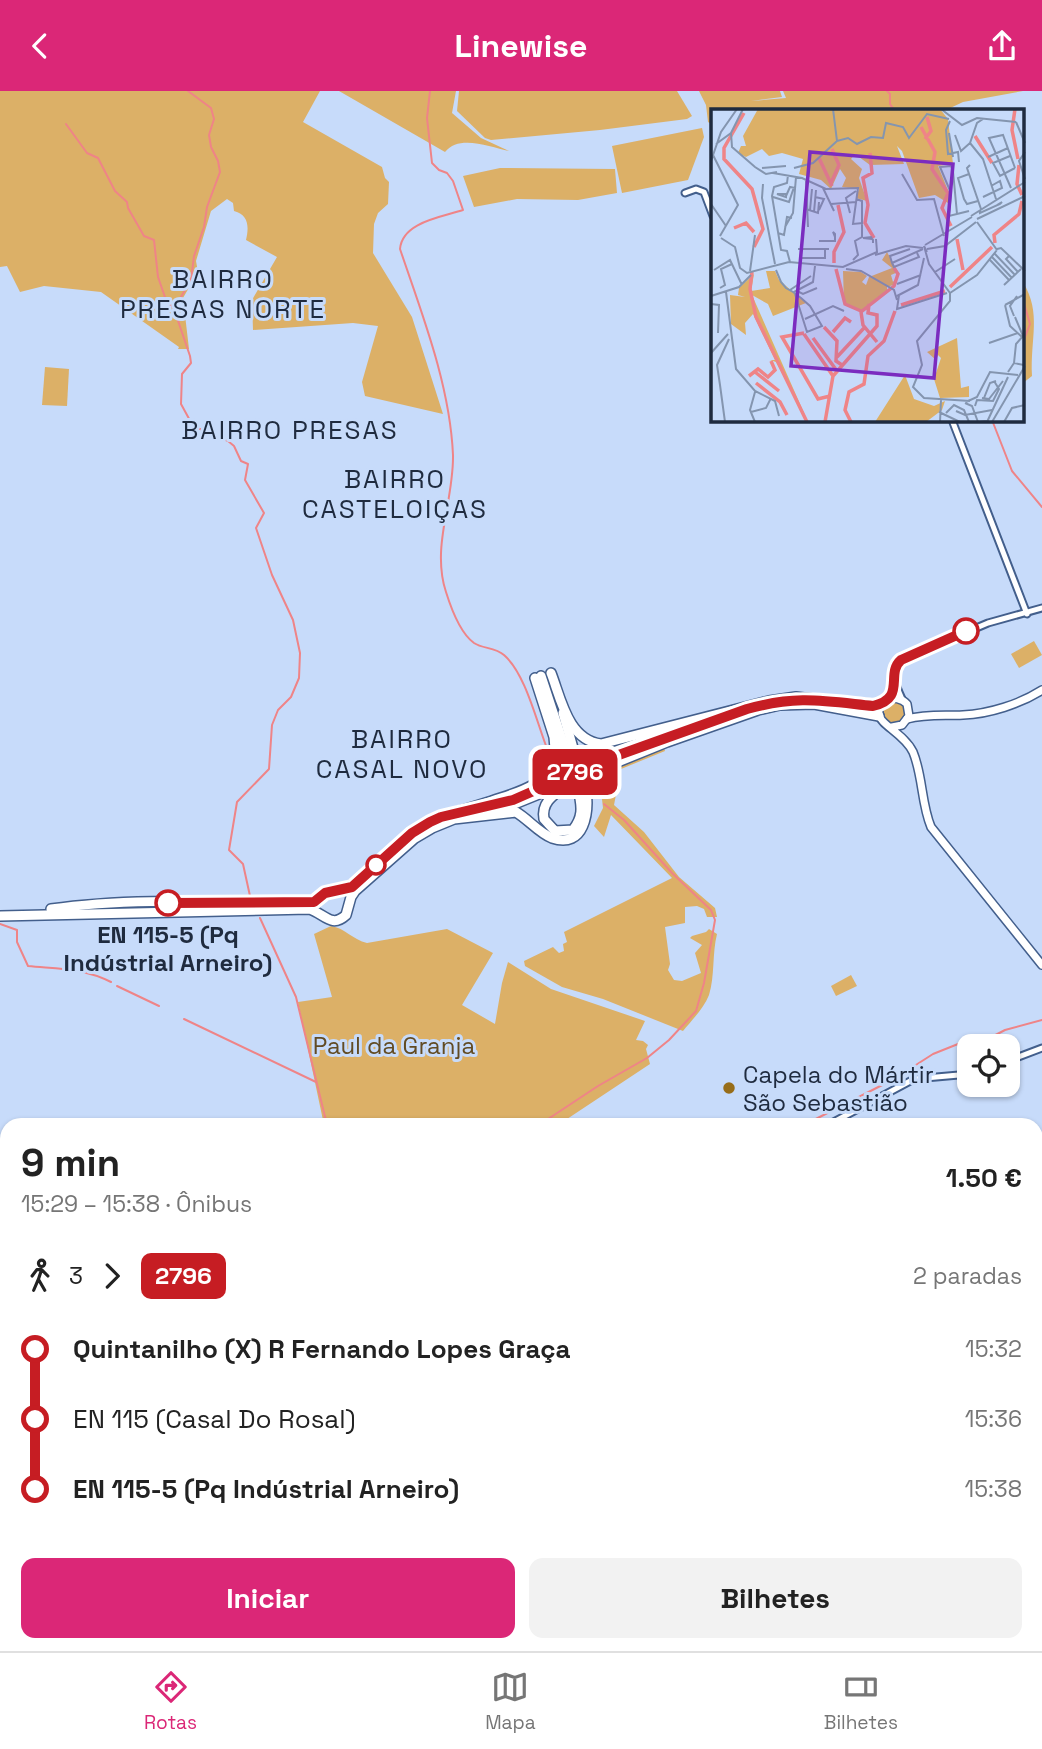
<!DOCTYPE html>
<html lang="pt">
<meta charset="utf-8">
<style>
:root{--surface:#fff;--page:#f2f2f2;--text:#222;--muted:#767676;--line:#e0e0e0;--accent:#db2777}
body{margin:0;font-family:"Space Grotesk",sans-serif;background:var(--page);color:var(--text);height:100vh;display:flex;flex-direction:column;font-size:26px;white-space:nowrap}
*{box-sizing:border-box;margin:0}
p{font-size:23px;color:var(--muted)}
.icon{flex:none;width:38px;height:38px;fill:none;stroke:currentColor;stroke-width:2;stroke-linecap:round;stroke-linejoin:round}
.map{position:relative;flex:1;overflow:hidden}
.panel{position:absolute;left:0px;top:1027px;width:1043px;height:534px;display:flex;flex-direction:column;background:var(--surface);border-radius:21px 21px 0 0;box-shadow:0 2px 5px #0004}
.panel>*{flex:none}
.badge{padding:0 14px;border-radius:10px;font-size:24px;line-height:46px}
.buttons{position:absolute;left:957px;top:943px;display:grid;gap:14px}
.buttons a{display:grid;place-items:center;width:63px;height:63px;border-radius:14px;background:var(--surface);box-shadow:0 2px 5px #0004;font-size:35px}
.map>.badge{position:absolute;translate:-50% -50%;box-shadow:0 0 0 4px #fff}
.legs{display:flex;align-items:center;gap:10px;height:77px;padding:0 21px;font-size:23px}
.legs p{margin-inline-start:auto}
.summary{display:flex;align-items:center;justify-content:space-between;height:119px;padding:0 21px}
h1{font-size:38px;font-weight:800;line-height:52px}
.button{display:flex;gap:14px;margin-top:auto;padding:14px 21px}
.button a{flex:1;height:80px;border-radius:14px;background:var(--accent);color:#fff;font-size:28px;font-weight:800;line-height:80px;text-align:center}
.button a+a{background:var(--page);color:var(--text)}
ul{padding:0 21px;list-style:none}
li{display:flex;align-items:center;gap:24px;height:70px;font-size:26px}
li i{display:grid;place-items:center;width:10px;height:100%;margin:0 9px;background:currentColor}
li i::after{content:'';width:18px;height:18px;margin:-9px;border:5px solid;border-radius:50%;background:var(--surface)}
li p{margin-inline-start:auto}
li:first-child i{background:linear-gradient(#0000 50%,currentColor 0)}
li:last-child i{background:linear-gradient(currentColor 50%,#0000 0)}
header{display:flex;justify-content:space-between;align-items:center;height:91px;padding:0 21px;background:var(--accent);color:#fff;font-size:32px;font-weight:800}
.tab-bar{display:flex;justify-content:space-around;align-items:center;height:98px;border-top:2px solid var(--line);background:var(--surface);font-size:19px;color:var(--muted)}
.tab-bar a{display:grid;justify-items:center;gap:4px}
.tab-bar .selected{color:var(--accent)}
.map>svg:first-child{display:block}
</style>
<header><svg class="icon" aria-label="back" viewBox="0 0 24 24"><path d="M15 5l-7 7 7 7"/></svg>Linewise<svg class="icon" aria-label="share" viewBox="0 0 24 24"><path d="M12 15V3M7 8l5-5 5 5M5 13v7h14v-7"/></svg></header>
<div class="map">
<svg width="1042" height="1560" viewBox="0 0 1042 1560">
<rect width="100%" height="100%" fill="#c7dbfa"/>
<g fill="#dcb067">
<path d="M0 0H320L303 31 382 76 385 87 389 91 388 113 378 122 374 133 373 162 412 226 443 323 365 305 362 291 378 235 353 232 253 239 252 209 277 166 246 149C249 136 249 124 234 120L233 112 227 108 211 120 196 170 198 181 183 207 189 258H178L179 256 101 201 44 195 20 201 7 175 0 176Z"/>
<path d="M339 0H456L452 22 481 47 509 60C490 56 459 43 445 61Z"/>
<polygon points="459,0 677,0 692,25 687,28 600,39 491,49 485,47 457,20"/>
<polygon points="699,0 780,0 782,6 751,10 786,7 783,0 1023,0 963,11 946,19 713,19 713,34 708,31 706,14"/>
<polygon points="702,37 704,46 688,89 622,102 612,55"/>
<polygon points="500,77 615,78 617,102 578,109 517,108 474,116 463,85"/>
<path d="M1023 191C1042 223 1030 247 1032 285L1023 292Z"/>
<polygon points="45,276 69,278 67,315 42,314"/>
<polygon points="1034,550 1042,564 1019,577 1011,563"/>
<circle cx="894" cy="621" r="11"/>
<path d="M664 657 665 660 621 678 614 714 644 741 679 786 715 817 717 826H707L704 818 697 815 685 816V832L665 836 670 873 668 879 674 889 682 890 701 882 695 862 702 854 690 847 692 845 706 841 709 838 717 843C712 863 715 885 709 904 704 917 692 929 683 940L603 908 562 896 525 875 524 870 553 856 559 862 564 860 563 853 567 851 564 841 672 787 611 724 604 746 594 735 603 717 601 699 611 678Z"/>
<path d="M331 835C345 837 353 849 367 852L447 838 493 862 462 914 495 933 502 892 508 871 551 898 645 930 636 949 643 950 648 954 646 958 650 973 558 1034H324L298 911 332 906 314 843Z"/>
<polygon points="851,884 857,895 836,905 831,895"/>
<polygon points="0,1050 7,1055 7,1138 0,1141"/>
<polygon points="1042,1353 1042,1427 1036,1426 1036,1356"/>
</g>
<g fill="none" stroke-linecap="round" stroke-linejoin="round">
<g stroke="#ef8487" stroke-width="2">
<path d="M430 0 427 27 432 72 439 79 447 82 453 90 463 119C442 126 402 131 400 158 422 223 450 294 453 364 454 410 431 456 446 501 451 517 460 542 474 552 483 558 495 556 504 564 526 583 537 633 548 660"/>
<polyline points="887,0 890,3 890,13 894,19"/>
<polyline points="66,33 87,62 98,67 115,100 127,111 128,117 144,145 154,149 158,186 166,209 174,218 190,265 191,272 182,283 181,313 193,335 228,350 234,355 241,370 248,373 245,389 264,422 256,437 272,484 293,529 300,562 299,587 291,606 278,619 272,634 269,678 237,711 229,759 243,773 250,805"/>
<polyline points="1023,209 1030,233 1023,251"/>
<polyline points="175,216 191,189 194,165 204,136 207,116 220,81 218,70 211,56 209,44 214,28 211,17 188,0"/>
<polyline points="992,329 1012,380 1042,416"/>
<polyline points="260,827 296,906 327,1034"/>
<path d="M0 833 17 839V851L28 875C58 878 84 877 111 891"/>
<polyline points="117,895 159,915"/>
<polyline points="184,928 316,991"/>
<polyline points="539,1034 598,995 647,967 669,949 696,920 704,892 715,829 711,819 672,782 624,729 604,713"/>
<polyline points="804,1034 894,988 933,963 963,951 984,950 1005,939 1042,929"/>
<polyline points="0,1337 7,1334"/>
<polyline points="0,1462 7,1475"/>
<polyline points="47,1554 50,1560"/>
<polyline points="267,1554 272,1560"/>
<polyline points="319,1554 325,1560"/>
<polyline points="548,1554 548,1560"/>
<polyline points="349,1560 353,1554"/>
</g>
<defs>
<g id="minor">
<polyline points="685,102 696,98 704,101 713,125"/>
<polyline points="952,329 1027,523"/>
<path d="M902 608C896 595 889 579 901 569L988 532 1042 517"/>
<polyline points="1008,970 1042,957"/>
<polyline points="828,1034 914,988 970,983"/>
</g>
<g id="major">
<path d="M907 628C926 623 943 625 963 624 989 623 1020 613 1042 599"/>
<path d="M892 636 902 634 909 625 907 613C897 602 873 607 880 626 882 634 905 644 913 661 923 685 921 712 931 736L1042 874"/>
<polyline points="1036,1106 1042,1100"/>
<polyline points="907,1560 910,1554"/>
</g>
<g id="highway">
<path d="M551 582C561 608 568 649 601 653L769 610 796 606 812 608"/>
<polyline points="541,585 568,667"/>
<polyline points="535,587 554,646 556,669"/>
<polyline points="854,613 873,615 881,613"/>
<polyline points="563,622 575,664"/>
<polyline points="608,663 677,638"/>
<polyline points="586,677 615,665"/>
<polyline points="535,682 553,685 576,676"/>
<path d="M565 695C553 704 541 712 544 728L555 740 573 739C583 726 582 717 579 702"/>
<polyline points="502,718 667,651 758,619 780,614 814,613 879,625"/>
<polyline points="420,737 441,726 492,710"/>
<path d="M299 813C312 813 315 808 326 802 337 795 345 801 359 789"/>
<path d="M51 818C112 809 191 809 253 813"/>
<path d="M0 825 309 818C324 822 331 838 346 824L351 806 355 800 415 747 432 737 454 728 516 721C528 728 539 742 552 747 585 758 589 721 586 699"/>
</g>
</defs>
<use href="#minor" stroke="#435f8c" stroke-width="9"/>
<use href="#major" stroke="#435f8c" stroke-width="10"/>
<use href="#highway" stroke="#435f8c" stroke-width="12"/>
<use href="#minor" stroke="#fff" stroke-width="5"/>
<use href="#major" stroke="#fff" stroke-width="7"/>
<use href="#highway" stroke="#fff" stroke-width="9"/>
<defs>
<g id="highway-bridge">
<polyline points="575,664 586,699"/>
<polyline points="568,667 579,702"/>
<path d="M492 710C518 701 543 696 556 669"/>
</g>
</defs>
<use href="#highway-bridge" stroke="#435f8c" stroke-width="12" stroke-linecap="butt"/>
<use href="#highway-bridge" stroke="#fff" stroke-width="9"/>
</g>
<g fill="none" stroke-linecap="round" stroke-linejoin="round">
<defs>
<path id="line-1" d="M168 812 314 811 325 802 352 796 412 742 430 731 441 726 513 709 602 670 747 618C797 604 824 610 873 615 907 607 885 583 901 569L966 540"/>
</defs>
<use href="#line-1" stroke="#fff" stroke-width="16"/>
<use href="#line-1" stroke="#c61d23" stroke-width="10"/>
</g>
<g fill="#fff" stroke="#c61d23" stroke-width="3.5">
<circle cx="966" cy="540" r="12"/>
<circle cx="376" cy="774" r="9"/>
<circle cx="168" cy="812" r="12"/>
</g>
<circle fill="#976d19" stroke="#c7dbfa" stroke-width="2.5" cx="729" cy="997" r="7"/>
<g text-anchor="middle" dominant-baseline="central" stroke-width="6" stroke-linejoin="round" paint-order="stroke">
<g font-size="24" font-weight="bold" fill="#1f2b3f" stroke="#c7dbfa">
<text x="168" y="843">EN 115-5 (Pq<tspan x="168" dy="28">Indústrial Arneiro)</tspan></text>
</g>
<g font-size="24" fill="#624b23" stroke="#c7dbfa">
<text x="394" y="954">Paul da Granja</text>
</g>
<g font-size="24" fill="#1f2b3f" stroke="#c7dbfa" text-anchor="start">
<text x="743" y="983">Capela do Mártir<tspan x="743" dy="28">São Sebastião</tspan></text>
</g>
<g font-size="26" letter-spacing="2" fill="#1f2b3f" stroke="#c7dbfa">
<text x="223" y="188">BAIRRO<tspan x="223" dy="30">PRESAS NORTE</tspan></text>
<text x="290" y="339">BAIRRO PRESAS</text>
<text x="395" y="388">BAIRRO<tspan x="395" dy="30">CASTELOIÇAS</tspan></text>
<text x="402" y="648">BAIRRO<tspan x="402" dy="30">CASAL NOVO</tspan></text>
</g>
</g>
<g transform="translate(711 18)">
<rect width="313" height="313" fill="#c7dbfa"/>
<path d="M47 0H229L237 10 242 55 227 57 239 86 237 94 224 86 208 89 191 42 186 37 193 55 159 56 144 45 140 50 151 60 148 69 156 92 145 89 148 80 131 78 135 69 129 60 120 80 110 71 88 65 92 50 71 44 58 47 51 40 35 48 27 44 30 37H35L32 27ZM176 143 187 163 180 166 182 173 187 167 185 175 176 178V184L151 203 133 195 132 162 150 163 156 167 151 173 155 176 158 168 181 159 171 151ZM55 162H64L68 171 95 194 62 207 57 195 41 186 97 313 65 253 59 251H64L42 205 34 214 35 226 20 215 19 186 34 188 27 186 28 179 43 165 40 182 59 179ZM246 229 250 279 258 277V288L229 289 223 270 230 249 227 246 225 251 216 243ZM194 266 203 290 223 297 234 292 231 301 215 313H164Z" fill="#dcb067"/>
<path fill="none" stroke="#ef8487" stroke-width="3.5" d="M304 0 301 21 307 50M33 4 13 39V50L41 80 52 120 43 138M210 18 224 43 221 60 237 84 231 99 240 117M264 27 281 54M214 30 220 22 216 8M159 44 161 64 152 69 157 96 154 114 163 129M108 49 121 77M308 56 306 75 311 86M120 74 128 56 121 40M23 119 35 114 43 123M246 130 252 161M284 134 283 126 308 105 311 92M123 154V143L133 123 127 96M125 160 134 195 150 202M41 163 39 180 45 208 96 313M239 178 281 138M190 196 234 182M113 218 126 232 125 252 131 256M122 223 134 209 140 213M93 224 71 228 107 290 119 287M93 225 122 267 114 313M102 229 126 262M166 233 152 216 150 203 183 177 187 165 183 159M126 248 153 219M44 263 68 282M38 267 47 260 57 268 64 261 60 252M122 267 166 217V206L157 204 158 195M45 274 69 293 76 306M140 313 134 301 138 283 153 275 157 247 173 232 184 202"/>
<path fill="none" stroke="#8495af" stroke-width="2" d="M122 0 126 32 137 29 146 35 160 28 172 29 175 14 192 18 198 29 216 5 238 10M230 0 251 16 266 9 305 13M239 12 235 21 237 45 247 43 248 53M305 13 314 34M20 24 21 38 44 58 55 65 66 63M238 24 242 48M244 26 250 42 259 34M259 34 272 50 285 90M259 34 266 14 272 10M5 35 20 24 32 0M314 43 308 52 314 70M2 46 27 96 9 127M299 47 282 54 289 67 304 59M277 48 297 39M0 52 10 23 26 0M259 56 256 59 270 100M51 59 75 57M83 59 102 54 126 32M242 62 240 57 229 58 240 84 238 107 258 102M242 62 246 105M62 64 91 69 115 80 147 79 142 115 152 114M191 65 206 91 223 90 233 127M258 65 247 69 253 90 256 95 267 92M77 66 76 74 63 78 61 87 70 141 76 142 79 153M95 71 97 118M52 75 51 89 64 155M112 79 123 102M300 79 278 29 292 26 304 59M76 85H66L75 88V87L79 78 84 79M62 88 78 93 83 78M104 88 113 90 108 101M272 88 291 79 289 72 280 77M0 95 15 117M120 95 145 93M95 100 107 104 108 93M99 101 101 80M269 102V104L289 95 291 93 286 96M103 103 105 81M139 104 135 89 145 82M260 107 314 73M266 110 314 87M266 113 286 141M74 118 82 104 85 68M67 124 73 126 76 108 81 109M10 129 24 138 29 159 36 164 78 153 132 158 166 143 165 130M161 130 152 129 160 128 161 130 162 131V134M108 132H124V125L122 123 124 128M214 136 261 108M87 140H118M216 140 234 137 265 113M286 140 290 139 314 162M216 143 213 137 218 155 239 184V192L206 232 211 256 202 278 213 289 259 292M284 145 304 166M164 146 195 137 212 139M298 147 295 150 307 163M281 148 301 169M88 149H114V141M142 151 147 146 144 132 151 128V92L145 90M279 151 298 171M181 154 179 147 199 140M181 154 212 140M181 154 183 158 208 148 206 144M135 160 150 162 183 181 186 191M3 161 19 151 31 176M65 161 70 173 75 179 82 183 90 189 99 197 111 217 96 223 84 185M39 162 44 126M224 163 244 150M186 175 210 166M293 176 310 160M9 179 14 176 10 160 21 155M79 181 100 167M86 182 92 185 106 179M15 183 25 260 44 282 64 292 68 307M83 183 102 173 104 157M239 184 266 166 286 141M188 186 186 200 236 184M0 187 28 178 40 166M186 187 207 176 213 149M0 195 8 196 7 224M294 196 299 217 311 228M294 196 314 185M303 207 299 197 306 187M94 210 122 197 133 202M278 234 307 224M0 244 17 225M303 254 305 235 312 227 304 208M297 263 303 254 313 256M9 276 6 256 18 230M9 276 14 313M271 289 278 290 292 272M273 289 279 274 285 272M255 293 266 288 279 263 307 266M254 294 261 297 267 313 276 312M264 297 266 291 282 292 288 280 283 272M245 302 254 306 281 301M40 303 55 299 60 289M228 303 249 313M235 304 243 296 253 301 258 313M44 313 39 301 44 283M229 313 230 291M276 313 297 268M281 313 314 257M293 313 301 299 314 296"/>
<path fill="#7b2cbf" fill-opacity="0.15" stroke="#7b2cbf" stroke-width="3.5" d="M99 43 242 55 223 269 80 257Z"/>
<rect width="313" height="313" fill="none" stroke="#1f2b3f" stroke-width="3.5"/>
</g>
</svg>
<div class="buttons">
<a><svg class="icon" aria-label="locate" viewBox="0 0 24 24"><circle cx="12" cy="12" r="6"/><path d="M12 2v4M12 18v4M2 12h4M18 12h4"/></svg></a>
</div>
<b class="badge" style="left:575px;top:681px;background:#c61d23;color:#fff">2796</b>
<section class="panel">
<div class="summary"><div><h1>9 min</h1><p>15:29 – 15:38 · Ônibus</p></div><b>1.50 €</b></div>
<div class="legs"><svg class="icon" aria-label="walk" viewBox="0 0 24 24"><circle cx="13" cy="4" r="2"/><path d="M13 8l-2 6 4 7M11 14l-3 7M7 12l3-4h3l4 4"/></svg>3<svg class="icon" aria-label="forward" viewBox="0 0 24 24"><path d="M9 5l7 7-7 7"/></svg><b class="badge" style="background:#c61d23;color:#fff">2796</b><p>2 paradas</p></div>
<ul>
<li><i style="color:#c61d23"></i><b>Quintanilho (X) R Fernando Lopes Graça</b><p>15:32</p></li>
<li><i style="color:#c61d23"></i><span>EN 115 (Casal Do Rosal)</span><p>15:36</p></li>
<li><i style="color:#c61d23"></i><b>EN 115-5 (Pq Indústrial Arneiro)</b><p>15:38</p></li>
</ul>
<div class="button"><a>Iniciar</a><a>Bilhetes</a></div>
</section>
</div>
<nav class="tab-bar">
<a class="selected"><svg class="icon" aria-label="directions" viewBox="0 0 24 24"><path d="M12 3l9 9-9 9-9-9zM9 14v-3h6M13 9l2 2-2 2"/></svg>Rotas</a>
<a><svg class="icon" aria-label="map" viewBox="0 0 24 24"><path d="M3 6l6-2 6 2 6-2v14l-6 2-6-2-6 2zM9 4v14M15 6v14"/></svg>Mapa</a>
<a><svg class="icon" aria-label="tickets" viewBox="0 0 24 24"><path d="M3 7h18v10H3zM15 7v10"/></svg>Bilhetes</a>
</nav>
